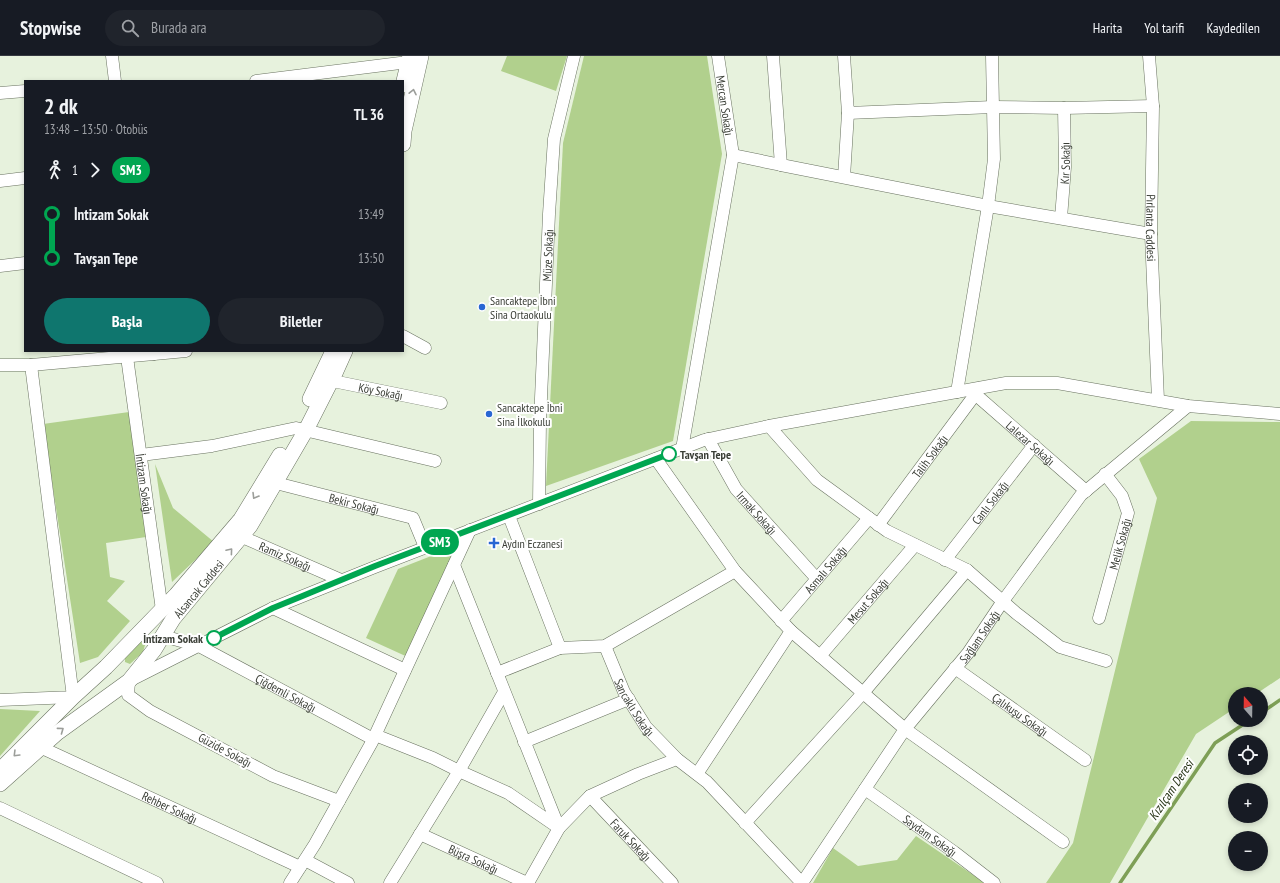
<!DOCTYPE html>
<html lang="tr">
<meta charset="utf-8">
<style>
:root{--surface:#171b24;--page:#20242c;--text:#f1f3f6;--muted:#9ea1a6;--line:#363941;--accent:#0f766e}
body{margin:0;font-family:"PT Sans Narrow",sans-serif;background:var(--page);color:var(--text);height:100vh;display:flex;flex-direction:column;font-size:15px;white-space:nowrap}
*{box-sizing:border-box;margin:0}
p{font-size:13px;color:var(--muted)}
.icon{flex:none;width:22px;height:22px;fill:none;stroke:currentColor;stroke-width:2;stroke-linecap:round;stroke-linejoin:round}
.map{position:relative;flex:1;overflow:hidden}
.sheet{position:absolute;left:24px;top:24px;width:380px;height:272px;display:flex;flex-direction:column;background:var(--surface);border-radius:0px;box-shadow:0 2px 6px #0003}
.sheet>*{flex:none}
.badge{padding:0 8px;border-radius:13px;font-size:14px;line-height:26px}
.needle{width:26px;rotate:340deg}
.fabs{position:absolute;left:1228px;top:631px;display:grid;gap:8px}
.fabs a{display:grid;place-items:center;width:40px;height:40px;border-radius:50%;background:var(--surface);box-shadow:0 2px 6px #0003;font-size:20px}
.map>.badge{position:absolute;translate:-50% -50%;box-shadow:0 0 0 2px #fff}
.legs{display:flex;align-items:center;gap:6px;height:44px;padding:0 20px;font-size:13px}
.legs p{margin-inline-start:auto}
.summary{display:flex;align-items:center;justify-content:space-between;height:68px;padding:0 20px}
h1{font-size:22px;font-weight:800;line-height:30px}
.action{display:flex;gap:8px;margin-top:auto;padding:8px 20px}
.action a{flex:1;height:46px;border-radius:24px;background:var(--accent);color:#fff;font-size:16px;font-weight:800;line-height:46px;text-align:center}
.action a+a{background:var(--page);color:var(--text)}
ul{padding:0 20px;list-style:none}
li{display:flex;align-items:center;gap:14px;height:44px;font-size:15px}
li i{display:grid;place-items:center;width:6px;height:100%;margin:0 5px;background:currentColor}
li i::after{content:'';width:10px;height:10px;margin:-5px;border:3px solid;border-radius:50%;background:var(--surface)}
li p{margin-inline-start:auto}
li:first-child i{background:linear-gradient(#0000 50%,currentColor 0)}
li:last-child i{background:linear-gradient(currentColor 50%,#0000 0)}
header{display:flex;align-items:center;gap:24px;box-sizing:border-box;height:56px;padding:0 20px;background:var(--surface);border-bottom:1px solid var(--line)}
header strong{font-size:19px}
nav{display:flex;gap:22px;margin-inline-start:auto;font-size:14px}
.search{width:280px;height:36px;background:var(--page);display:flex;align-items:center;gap:10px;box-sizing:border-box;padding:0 14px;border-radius:22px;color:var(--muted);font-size:15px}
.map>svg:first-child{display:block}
</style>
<header>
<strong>Stopwise</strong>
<div class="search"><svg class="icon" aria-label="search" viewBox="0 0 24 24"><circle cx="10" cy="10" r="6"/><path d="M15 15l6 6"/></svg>Burada ara</div>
<nav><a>Harita</a><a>Yol tarifi</a><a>Kaydedilen</a></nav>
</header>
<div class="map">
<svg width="1280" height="827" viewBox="0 0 1280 827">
<rect width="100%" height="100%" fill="#e7f2dd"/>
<g fill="#b1d08d">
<polygon points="507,0 567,0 556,35 501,15"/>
<polygon points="584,0 707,0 722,98 673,385 546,430 563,87"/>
<polygon points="129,356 146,481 106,487 110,521 125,525 107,545 130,565 98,601 80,607 43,368"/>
<polygon points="1191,365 1280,366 1280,622 1256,638 1235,638 1235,652 1196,678 1110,827 1046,827 1073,787 1157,442 1139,403"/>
<polygon points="155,408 173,452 214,486 172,526"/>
<polygon points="467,486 412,603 366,582 398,513"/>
<polygon points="138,585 142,585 145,589 143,596 130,608 125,606 125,598"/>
<polygon points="0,653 40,655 0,700"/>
<polygon points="916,780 985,827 813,827 833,792 858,810 897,804"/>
</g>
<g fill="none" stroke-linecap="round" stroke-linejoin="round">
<g stroke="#7e9f56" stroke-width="3.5">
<polyline points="1261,657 1280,644"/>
<polyline points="1120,827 1215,687 1250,664"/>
</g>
<defs>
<g id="minor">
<polyline points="112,0 115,25"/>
<path id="s1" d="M718 0 733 99"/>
<polyline points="773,0 781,109 988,150 1151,178"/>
<polyline points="844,0 848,57 993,51 1064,52 1153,50"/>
<path id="s2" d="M1149 0 1153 50 1151 178 1158 344"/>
<polyline points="256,25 408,6"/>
<polyline points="0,37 25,35"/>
<polyline points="844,121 848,57"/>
<polyline points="0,125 25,122"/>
<path id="s3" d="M1061 162 1065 111 1064 52"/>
<polyline points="0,210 25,207"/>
<polyline points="403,280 425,292"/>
<polyline points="154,295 154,298 186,295"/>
<path id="s4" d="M127 301 162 554"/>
<polyline points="0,309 31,309 154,298"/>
<path id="s5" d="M323 323 441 347"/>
<polyline points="957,336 988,150 994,103 992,0"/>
<path id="s6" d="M975 338 1086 435"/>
<polyline points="769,370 817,424 887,475 967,514"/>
<path id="s7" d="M708 383 736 433 817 523"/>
<polyline points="682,393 733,99 781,109"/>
<polyline points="141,399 212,390 296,372 435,405"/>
<path id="s8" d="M268 425 413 462 425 491"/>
<path id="s9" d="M539 448 540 365 549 158 554 83 574 0"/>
<path id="s10" d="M878 469 980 332"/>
<path id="s11" d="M233 477 341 524"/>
<path id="s12" d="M945 504 1034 389"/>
<polyline points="273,552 405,614"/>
<path id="s13" d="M1099 562 1128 457 1122 440 1105 418"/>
<path id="s14" d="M781 565 869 462"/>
<polyline points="791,575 905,673 802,827"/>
<path id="s15" d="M163 580 199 590 373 683"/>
<path id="s16" d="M605 590 624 636 646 671 677 703"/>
<polyline points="560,592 605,590 735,515 656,403"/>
<path id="s17" d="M820 600 915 489"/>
<path id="s18" d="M955 612 1085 704"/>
<polyline points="497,617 560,592 509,460"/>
<polyline points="0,644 73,641 31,309"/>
<polyline points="375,679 433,702 459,715 508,737 559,772 454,509"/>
<polyline points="524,686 629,643"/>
<path id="s19" d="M40 691 300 811"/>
<polyline points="697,718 791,575 735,515"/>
<path id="s20" d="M865 733 954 796 994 827"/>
<path id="s21" d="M590 740 672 827"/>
<polyline points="339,745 273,720 150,655 128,639 129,625 273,552 375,511 704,384 769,370 1006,327 1057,327 1188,350 1280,358"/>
<polyline points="0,752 157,827"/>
<polyline points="745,767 863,637 967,514 1016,557 1060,591 1106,605"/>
<path id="s22" d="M420 778 527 827"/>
<path id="s23" d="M1063 786 905 673 968 597 1003 545 1081 439 1188 350"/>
<polyline points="305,804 348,827"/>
<polyline points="290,827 315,788 372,686 470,474"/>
<polyline points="390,827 459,715 504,636"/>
<polyline points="528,827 559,772 590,740 638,718 677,703 707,726 802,827"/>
</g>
<g id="tertiary">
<polyline points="403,29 410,0"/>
<polyline points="403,88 404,75 421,0"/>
<polyline points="310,343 333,295"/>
<polyline points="0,714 73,641 106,611 176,539 241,463 280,399"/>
<path id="s24" d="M0 728 57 677 129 625 154 594 173 563 250 470 306 374 336 315 345 295"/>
</g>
</defs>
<use href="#minor" stroke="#697260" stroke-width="13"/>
<use href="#tertiary" stroke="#697260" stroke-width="16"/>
<use href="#minor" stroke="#fff" stroke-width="12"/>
<use href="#tertiary" stroke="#fff" stroke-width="15"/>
</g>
<defs><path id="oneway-chevron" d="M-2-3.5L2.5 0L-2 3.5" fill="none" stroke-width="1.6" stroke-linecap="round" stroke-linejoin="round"/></defs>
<g stroke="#9c9e9a">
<use href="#oneway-chevron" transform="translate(413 36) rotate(-78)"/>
<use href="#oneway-chevron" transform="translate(255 440) rotate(121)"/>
<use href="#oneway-chevron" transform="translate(230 495) rotate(-50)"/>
<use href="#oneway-chevron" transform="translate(61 674) rotate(-36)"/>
<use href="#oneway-chevron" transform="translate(16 698) rotate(135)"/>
</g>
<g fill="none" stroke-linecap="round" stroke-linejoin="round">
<defs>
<polyline id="line-1" points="214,582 273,552 300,541 375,510 669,398"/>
</defs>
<use href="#line-1" stroke="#fff" stroke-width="9"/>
<use href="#line-1" stroke="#00a651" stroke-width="6"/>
</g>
<g fill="#2866d3" stroke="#fff" stroke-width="1.5">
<circle cx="482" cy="251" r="4"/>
<circle cx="489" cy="358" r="4"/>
<path d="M492 481h4v4h4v4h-4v4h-4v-4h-4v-4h4z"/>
</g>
<g fill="#fff" stroke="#00a651" stroke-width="2">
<circle cx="669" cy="398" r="7"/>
<circle cx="214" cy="582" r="7"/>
</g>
<g text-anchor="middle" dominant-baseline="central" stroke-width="4" stroke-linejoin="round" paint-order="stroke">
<g font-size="12" fill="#3a3e36" stroke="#fff">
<text stroke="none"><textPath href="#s1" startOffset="50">Mercan Sokağı</textPath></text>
<text stroke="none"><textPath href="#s3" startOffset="55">Kır Sokağı</textPath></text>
<text stroke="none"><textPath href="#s2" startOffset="172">Pırlanta Caddesi</textPath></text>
<text stroke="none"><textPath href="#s9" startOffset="249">Müze Sokağı</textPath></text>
<text stroke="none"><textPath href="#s5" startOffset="59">Köy Sokağı</textPath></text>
<text stroke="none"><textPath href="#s6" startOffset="74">Lalezar Sokağı</textPath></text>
<text stroke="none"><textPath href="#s10" startOffset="86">Talih Sokağı</textPath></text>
<text stroke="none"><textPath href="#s4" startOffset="128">İntizam Sokağı</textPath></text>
<text stroke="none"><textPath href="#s8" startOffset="89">Bekir Sokağı</textPath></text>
<text stroke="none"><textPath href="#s12" startOffset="73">Canlı Sokağı</textPath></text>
<text stroke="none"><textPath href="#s7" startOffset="89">Irmak Sokağı</textPath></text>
<text stroke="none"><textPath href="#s13" startOffset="77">Melik Sokağı</textPath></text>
<text stroke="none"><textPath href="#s11" startOffset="57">Ramiz Sokağı</textPath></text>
<text stroke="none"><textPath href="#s14" startOffset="68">Asmalı Sokağı</textPath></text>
<text stroke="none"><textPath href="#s24" startOffset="281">Alsancak Caddesi</textPath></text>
<text stroke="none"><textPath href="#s17" startOffset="73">Mesut Sokağı</textPath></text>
<text stroke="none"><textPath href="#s23" startOffset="313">Sağlam Sokağı</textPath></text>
<text stroke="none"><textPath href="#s15" startOffset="136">Çiğdemli Sokağı</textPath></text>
<text stroke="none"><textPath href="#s16" startOffset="68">Sancaklı Sokağı</textPath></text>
<text stroke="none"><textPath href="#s18" startOffset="80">Çalıkuşu Sokağı</textPath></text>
<text transform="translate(225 694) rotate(28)">Güzide Sokağı</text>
<text stroke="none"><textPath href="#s19" startOffset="143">Rehber Sokağı</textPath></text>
<text stroke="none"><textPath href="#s20" startOffset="80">Saydam Sokağı</textPath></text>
<text stroke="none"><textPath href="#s21" startOffset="60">Faruk Sokağı</textPath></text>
<text stroke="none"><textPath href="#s22" startOffset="59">Büşra Sokağı</textPath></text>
</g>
<g font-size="12" fill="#3a3e36" stroke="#fff" text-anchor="start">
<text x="490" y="244">Sancaktepe İbni<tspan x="490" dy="14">Sina Ortaokulu</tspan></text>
<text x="497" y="351">Sancaktepe İbni<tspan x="497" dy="14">Sina İlkokulu</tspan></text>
<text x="502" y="487">Aydın Eczanesi</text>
</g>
<g font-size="12" font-weight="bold" fill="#3a3e36" stroke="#fff" text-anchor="start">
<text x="680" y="398">Tavşan Tepe</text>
<text x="203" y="582" text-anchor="end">İntizam Sokak</text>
</g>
<g font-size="13" font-style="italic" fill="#223011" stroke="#fff">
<text transform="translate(1171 734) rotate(-56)">Kızılçam Deresi</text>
</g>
</g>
</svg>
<div class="fabs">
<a><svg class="needle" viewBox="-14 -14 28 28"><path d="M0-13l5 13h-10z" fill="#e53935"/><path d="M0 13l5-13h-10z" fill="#9ea1a6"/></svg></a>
<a><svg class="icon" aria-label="locate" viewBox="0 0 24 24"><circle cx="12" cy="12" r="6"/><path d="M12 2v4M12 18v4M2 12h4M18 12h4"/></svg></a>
<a>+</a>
<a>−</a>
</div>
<b class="badge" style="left:440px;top:486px;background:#00a651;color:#fff">SM3</b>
<section class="sheet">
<div class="summary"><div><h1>2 dk</h1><p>13:48 – 13:50 · Otobüs</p></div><b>TL 36</b></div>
<div class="legs"><svg class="icon" aria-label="walk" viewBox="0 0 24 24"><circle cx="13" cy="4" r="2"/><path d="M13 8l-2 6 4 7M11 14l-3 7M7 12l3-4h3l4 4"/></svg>1<svg class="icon" aria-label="forward" viewBox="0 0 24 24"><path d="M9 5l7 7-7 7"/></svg><b class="badge" style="background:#00a651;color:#fff">SM3</b></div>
<ul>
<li><i style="color:#00a651"></i><b>İntizam Sokak</b><p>13:49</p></li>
<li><i style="color:#00a651"></i><b>Tavşan Tepe</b><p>13:50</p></li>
</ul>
<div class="action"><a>Başla</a><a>Biletler</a></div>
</section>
</div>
